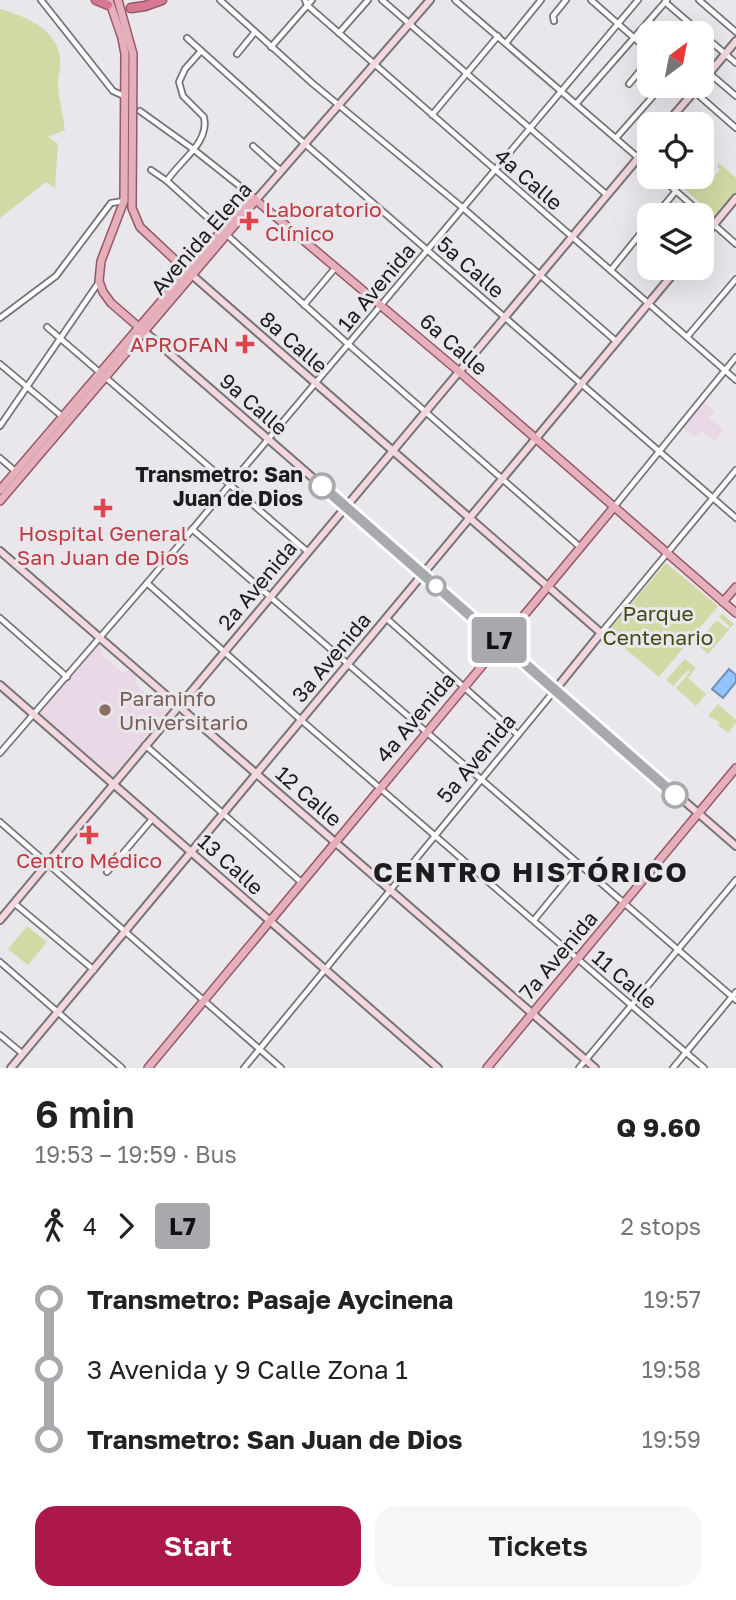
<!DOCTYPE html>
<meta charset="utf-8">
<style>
:root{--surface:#fff;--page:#f6f6f6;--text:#222;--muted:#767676;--accent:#ac1849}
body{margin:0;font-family:"Golos Text",sans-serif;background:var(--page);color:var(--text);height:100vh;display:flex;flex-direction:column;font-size:26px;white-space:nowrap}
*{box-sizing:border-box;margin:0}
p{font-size:23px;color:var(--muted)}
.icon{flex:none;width:38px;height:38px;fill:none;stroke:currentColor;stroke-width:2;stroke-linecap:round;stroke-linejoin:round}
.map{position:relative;height:1068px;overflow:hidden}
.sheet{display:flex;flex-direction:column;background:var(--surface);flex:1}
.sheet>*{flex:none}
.badge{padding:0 14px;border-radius:5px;font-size:24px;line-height:46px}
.needle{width:46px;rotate:32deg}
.buttons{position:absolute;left:637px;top:21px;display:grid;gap:14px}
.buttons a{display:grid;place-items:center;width:77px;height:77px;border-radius:14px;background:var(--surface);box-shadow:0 7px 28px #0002;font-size:35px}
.map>.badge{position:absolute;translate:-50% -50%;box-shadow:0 0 0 4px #fff}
.legs{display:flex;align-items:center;gap:10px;height:77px;padding:0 35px;font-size:23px}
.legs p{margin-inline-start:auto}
.headline{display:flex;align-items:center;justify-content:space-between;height:119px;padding:0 35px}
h1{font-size:38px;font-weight:600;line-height:52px}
.action{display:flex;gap:14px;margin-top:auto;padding:14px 35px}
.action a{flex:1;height:80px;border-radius:21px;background:var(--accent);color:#fff;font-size:28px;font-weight:600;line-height:80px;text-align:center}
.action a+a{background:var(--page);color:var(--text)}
ul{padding:0 35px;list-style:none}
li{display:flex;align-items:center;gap:24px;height:70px;font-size:26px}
li i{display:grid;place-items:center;width:10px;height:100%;margin:0 9px;background:currentColor}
li i::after{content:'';width:18px;height:18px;margin:-9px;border:5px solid;border-radius:50%;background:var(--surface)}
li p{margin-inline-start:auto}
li:first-child i{background:linear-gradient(#0000 50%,currentColor 0)}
li:last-child i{background:linear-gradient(currentColor 50%,#0000 0)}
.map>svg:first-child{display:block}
</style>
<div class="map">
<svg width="736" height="1068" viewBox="0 0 736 1068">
<rect width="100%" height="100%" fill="#e9e7eb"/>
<g fill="#ebd8e7">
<polygon points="704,402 715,411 709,418 724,430 715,441 701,430 695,437 682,427"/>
<polygon points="99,643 103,656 123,673 130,670 137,676 135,684 157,702 162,700 171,707 112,778 39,714"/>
</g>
<g fill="#d2d9a4">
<path d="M0 9C24 16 53 27 59 53 63 65 57 75 58 86 59 100 63 115 65 130L48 137 58 144 55 188 46 182 0 218Z"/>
<polygon points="719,163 736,178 736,193 715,216 678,183 683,177 702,177 702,173 706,177 703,181 707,184 720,170 717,166"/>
<polygon points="666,563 718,606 659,677 608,634 608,631"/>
<polygon points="722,614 734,624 708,654 696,644 717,620 728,629 730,627 719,617"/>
<polygon points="685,659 696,668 688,678 706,694 696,706 676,688 690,672 688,670 673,686 666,680"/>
<polygon points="718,704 736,720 736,723 728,733 717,724 721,723 708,716"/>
<polygon points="27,926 47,942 28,965 8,949"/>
</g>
<polygon fill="#93c3fc" stroke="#6f91b9" stroke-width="2" points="729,669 736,675 736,682 723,698 712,689"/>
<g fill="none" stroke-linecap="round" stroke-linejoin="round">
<defs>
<g id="street">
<polyline points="41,0 113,91 124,96"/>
<polyline points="220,0 312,83 463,208 617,342"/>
<polyline points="305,0 307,5 736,380"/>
<polyline points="382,0 607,195"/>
<polyline points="455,0 649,167"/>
<polyline points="591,0 649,51"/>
<polyline points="699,0 736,32"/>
<polyline points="665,2 701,33"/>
<polyline points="554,21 553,16 566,0"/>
<polyline points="649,21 664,33"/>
<polyline points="339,33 368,0"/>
<polyline points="702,34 736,63"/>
<polyline points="187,38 305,144 736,518"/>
<polyline points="506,43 541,0"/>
<polyline points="271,47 312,0"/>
<polyline points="237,54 255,32"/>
<polyline points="702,67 736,96"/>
<polyline points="629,84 649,60"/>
<polyline points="688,86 736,128"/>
<polyline points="576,104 667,0"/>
<polyline points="140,111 193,149 251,195"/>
<polyline points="432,115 498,36"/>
<polyline points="616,138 662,86"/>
<polyline points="253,146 281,171"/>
<polyline points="151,170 167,181 348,344 580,547"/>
<polyline points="660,177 736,244"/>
<path d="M167 181C179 161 210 143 204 117L183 96 179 82 185 69 201 51"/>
<polyline points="656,215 676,191"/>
<polyline points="611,270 649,223"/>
<polyline points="304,305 336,267"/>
<polyline points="0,318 56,276 111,203 124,201"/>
<polyline points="47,327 308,552"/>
<polyline points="687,337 736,279"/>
<polyline points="0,364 63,417"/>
<polyline points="0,426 99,282"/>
<polyline points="0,458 15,471"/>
<polyline points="614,507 736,357"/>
<polyline points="192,529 736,1000"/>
<polyline points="147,583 301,720 704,1068"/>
<polyline points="0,618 67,677"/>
<polyline points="386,618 518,735"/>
<polyline points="601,633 736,470"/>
<polyline points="145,745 301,882"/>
<polyline points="0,753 147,583 638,0"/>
<polyline points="0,822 281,1068"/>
<polyline points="107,872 153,818"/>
<polyline points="14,903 94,970"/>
<polyline points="534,920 579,865"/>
<polyline points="0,962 122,1068"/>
<polyline points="0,1035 23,1054"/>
<polyline points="244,1068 555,690"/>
<polyline points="579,1068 736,880"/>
<polyline points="673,1068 736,992"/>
</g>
<g id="secondary">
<polyline points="702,82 736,41"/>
<polyline points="666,124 699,86"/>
<polyline points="256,200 430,0"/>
<polyline points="702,239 736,198"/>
<polyline points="192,275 601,633 555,690"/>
<polyline points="144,331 736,846"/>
<polyline points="0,551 595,1068"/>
<polyline points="0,685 438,1068"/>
<polyline points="0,920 649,145"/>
<polyline points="11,1068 678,268"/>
</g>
<g id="primary">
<polyline points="109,0 122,38 125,54 124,201 101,261 99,281 103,292 111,303 141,329"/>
<polyline points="118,0 133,54 132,208 140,227 188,272"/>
<polyline points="0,490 251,196 456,369 736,613"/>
<polyline points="0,501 256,200"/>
<polyline points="723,602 736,587"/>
<polyline points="148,1068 614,507"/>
<polyline points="487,1068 736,768"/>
</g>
<g id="highway">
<polyline points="96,0 108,5"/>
<polyline points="131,8 145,6 162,0"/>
</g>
</defs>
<use href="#street" stroke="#757477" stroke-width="8"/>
<use href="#secondary" stroke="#757477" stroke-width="10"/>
<use href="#primary" stroke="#955868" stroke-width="10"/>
<use href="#highway" stroke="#955868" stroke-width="11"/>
<use href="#street" stroke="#fff" stroke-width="4.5"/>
<use href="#secondary" stroke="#f3d7de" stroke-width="6"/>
<use href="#primary" stroke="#e6afbc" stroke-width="7"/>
<use href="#highway" stroke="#d67990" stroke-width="8"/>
</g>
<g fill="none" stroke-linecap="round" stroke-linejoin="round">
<defs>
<polyline id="line-1" points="322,486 675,795"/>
</defs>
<use href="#line-1" stroke="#fff" stroke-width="16"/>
<use href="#line-1" stroke="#a7a9ac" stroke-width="10"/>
</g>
<g fill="#e0444e" stroke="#e9e7eb" stroke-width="2.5">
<path d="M245.5 210.5h7v7h7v7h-7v7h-7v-7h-7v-7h7z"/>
<path d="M241.5 333.5h7v7h7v7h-7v7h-7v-7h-7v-7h7z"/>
<path d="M99.5 497.5h7v7h7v7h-7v7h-7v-7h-7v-7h7z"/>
<path d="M85.5 824.5h7v7h7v7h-7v7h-7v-7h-7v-7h7z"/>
</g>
<g fill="#fff" stroke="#a7a9ac" stroke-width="3.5">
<circle cx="322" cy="486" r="12"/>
<circle cx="436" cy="586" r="9"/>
<circle cx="675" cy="795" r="12"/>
</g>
<circle fill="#8d6e63" stroke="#e9e7eb" stroke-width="2.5" cx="105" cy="710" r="7"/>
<g text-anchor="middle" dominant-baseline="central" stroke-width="6" stroke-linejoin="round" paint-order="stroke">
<g font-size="21" fill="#1c1b1d" stroke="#e9e7eb">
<text transform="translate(529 179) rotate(41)">4a Calle</text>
<text transform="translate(201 238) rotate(-49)">Avenida Elena</text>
<text transform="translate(471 267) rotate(41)">5a Calle</text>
<text transform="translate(376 287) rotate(-50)">1a Avenida</text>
<text transform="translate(294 342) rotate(41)">8a Calle</text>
<text transform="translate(454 344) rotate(41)">6a Calle</text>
<text transform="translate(254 404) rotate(41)">9a Calle</text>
<text transform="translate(257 585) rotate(-50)">2a Avenida</text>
<text transform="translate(331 657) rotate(-50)">3a Avenida</text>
<text transform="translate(415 717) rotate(-50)">4a Avenida</text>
<text transform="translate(476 758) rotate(-50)">5a Avenida</text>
<text transform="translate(309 796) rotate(41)">12 Calle</text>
<text transform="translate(231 864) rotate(42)">13 Calle</text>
<text transform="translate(558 955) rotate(-50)">7a Avenida</text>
<text transform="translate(625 979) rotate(41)">11 Calle</text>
</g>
<g font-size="21" fill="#be3a42" stroke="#e9e7eb">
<text x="265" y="209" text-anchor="start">Laboratorio<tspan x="265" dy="24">Clínico</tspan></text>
<text x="229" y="344" text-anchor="end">APROFAN</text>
<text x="103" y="533">Hospital General<tspan x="103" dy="24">San Juan de Dios</tspan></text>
<text x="89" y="860">Centro Médico</text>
</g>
<g font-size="21" font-weight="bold" fill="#1c1b1d" stroke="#e9e7eb" text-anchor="end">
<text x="303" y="474">Transmetro: San<tspan x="303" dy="24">Juan de Dios</tspan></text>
</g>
<g font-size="21" fill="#454a13" stroke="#e9e7eb">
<text x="658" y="613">Parque<tspan x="658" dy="24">Centenario</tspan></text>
</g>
<g font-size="21" fill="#785e54" stroke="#e9e7eb" text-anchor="start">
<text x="119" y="698">Paraninfo<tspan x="119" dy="24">Universitario</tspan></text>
</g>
<g font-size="28" font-weight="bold" letter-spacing="2" fill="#1c1b1d" stroke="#e9e7eb">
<text x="531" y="871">CENTRO HISTÓRICO</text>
</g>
</g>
</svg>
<div class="buttons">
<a><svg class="needle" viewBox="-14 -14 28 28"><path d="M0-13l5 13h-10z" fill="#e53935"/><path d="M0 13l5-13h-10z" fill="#767676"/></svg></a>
<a><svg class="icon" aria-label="locate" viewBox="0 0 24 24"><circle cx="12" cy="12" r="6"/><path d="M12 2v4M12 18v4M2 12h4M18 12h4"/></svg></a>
<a><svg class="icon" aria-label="layers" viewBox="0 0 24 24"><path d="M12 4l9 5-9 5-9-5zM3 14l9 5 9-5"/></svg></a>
</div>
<b class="badge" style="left:499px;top:640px;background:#a7a9ac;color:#111">L7</b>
</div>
<section class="sheet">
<div class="headline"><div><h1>6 min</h1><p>19:53 – 19:59 · Bus</p></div><b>Q 9.60</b></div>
<div class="legs"><svg class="icon" aria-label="walk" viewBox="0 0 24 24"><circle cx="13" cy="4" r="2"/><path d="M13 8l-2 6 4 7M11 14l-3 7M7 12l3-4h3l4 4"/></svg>4<svg class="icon" aria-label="forward" viewBox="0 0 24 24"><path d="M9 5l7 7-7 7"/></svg><b class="badge" style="background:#a7a9ac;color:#111">L7</b><p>2 stops</p></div>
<ul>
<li><i style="color:#a7a9ac"></i><b>Transmetro: Pasaje Aycinena</b><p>19:57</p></li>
<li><i style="color:#a7a9ac"></i><span>3 Avenida y 9 Calle Zona 1</span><p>19:58</p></li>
<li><i style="color:#a7a9ac"></i><b>Transmetro: San Juan de Dios</b><p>19:59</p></li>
</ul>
<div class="action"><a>Start</a><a>Tickets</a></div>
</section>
